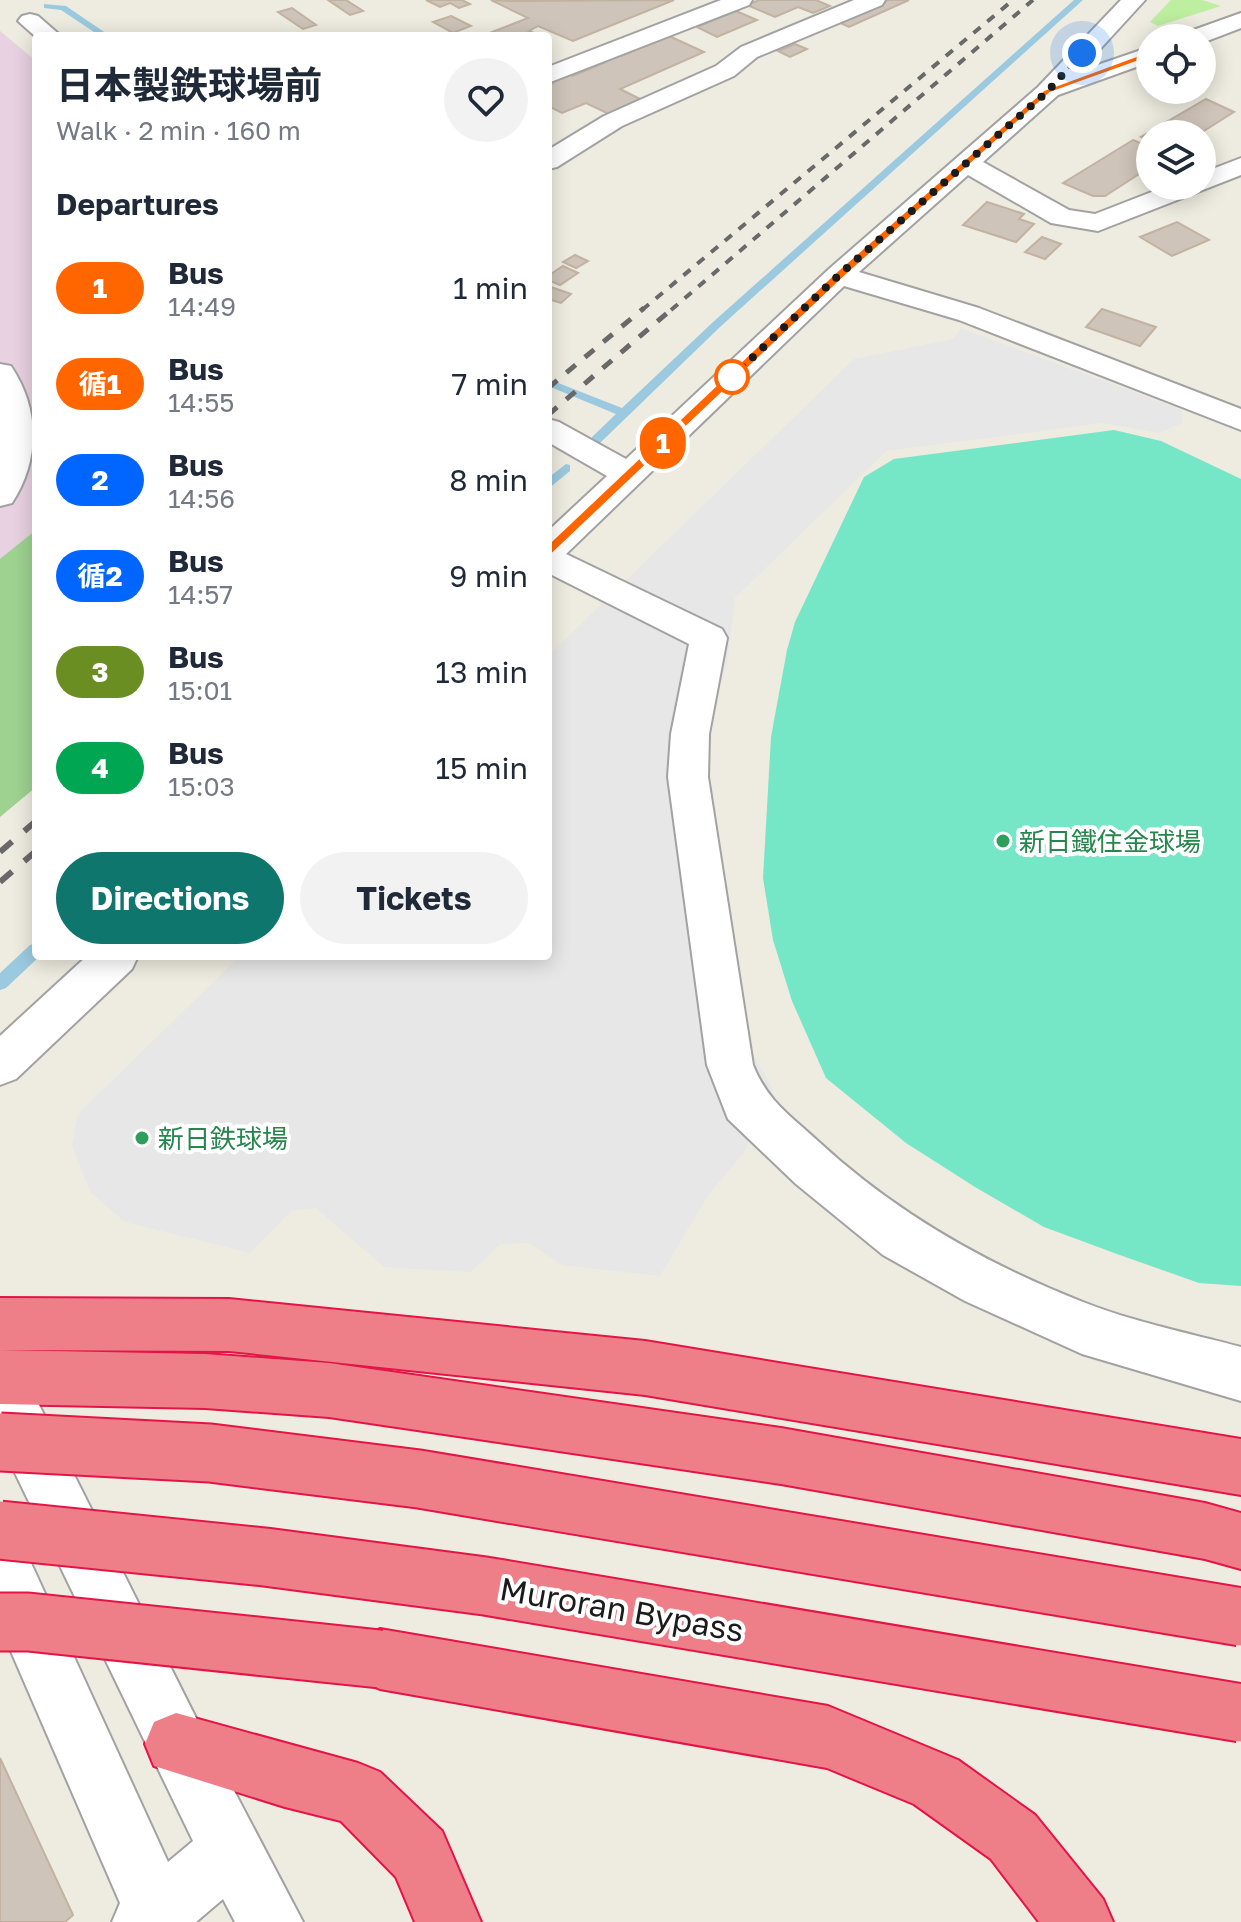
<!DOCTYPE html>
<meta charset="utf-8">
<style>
:root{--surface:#fff;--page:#f2f2f3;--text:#1f2937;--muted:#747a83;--accent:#0f766e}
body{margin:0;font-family:"Golos Text","Noto Sans JP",sans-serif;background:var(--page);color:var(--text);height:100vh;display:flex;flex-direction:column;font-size:30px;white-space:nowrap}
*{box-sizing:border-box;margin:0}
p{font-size:26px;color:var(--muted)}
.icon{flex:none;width:44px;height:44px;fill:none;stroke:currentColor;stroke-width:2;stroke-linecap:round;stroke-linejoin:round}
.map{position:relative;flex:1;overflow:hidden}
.panel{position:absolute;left:32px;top:32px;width:520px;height:928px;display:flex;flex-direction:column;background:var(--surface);border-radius:8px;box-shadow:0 4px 20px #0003}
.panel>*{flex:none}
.badge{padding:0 16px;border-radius:26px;font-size:28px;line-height:52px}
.controls{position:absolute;left:1136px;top:24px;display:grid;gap:16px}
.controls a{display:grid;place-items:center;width:80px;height:80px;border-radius:50%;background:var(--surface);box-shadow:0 4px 20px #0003;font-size:40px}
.you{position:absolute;width:40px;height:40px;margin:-20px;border:6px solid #fff;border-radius:50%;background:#1a73e8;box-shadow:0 0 0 12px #1a73e833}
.map>.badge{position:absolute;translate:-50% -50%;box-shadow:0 0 0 4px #fff}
h2{padding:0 24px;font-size:30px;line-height:72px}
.round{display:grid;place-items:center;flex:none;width:84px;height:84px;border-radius:42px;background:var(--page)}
.headline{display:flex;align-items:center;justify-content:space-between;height:136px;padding:0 24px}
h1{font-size:38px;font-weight:700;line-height:60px}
.button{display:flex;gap:16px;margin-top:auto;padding:16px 24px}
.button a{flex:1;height:92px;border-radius:48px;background:var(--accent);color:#fff;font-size:32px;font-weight:700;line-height:92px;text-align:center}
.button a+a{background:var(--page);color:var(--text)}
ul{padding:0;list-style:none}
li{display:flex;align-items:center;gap:24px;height:96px;padding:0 24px}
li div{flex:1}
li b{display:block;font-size:30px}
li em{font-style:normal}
li .badge{min-width:88px;font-weight:700;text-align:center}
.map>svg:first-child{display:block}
</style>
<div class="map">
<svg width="1241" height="1922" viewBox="0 0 1241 1922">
<rect width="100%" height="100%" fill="#eeebe0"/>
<polygon fill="#e8d1e1" points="0,31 36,61 36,738 0,766"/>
<polygon fill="#beeea0" points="1171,0 1202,0 1221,6 1158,26 1150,22"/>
<polygon fill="#9dd290" points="36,530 36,787 0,817 0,559"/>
<polygon fill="#75e6c6" points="1114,430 1161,441 1241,479 1241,1286 1199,1283 1117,1254 1044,1227 975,1187 906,1143 826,1078 792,1001 773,940 763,878 771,737 787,650 795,622 864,477 894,459"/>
<polygon fill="#e7e7e7" points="961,328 1182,410 1182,423 1159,433 1102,423 886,451 735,598 727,666 699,747 738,1028 773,1089 744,1152 709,1194 660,1276 562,1265 529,1243 500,1244 471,1272 384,1267 316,1208 291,1211 250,1253 125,1222 90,1192 72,1145 78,1114 240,956 548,956 548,656 854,359 953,339"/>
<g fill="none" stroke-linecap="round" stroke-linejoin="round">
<g fill="#9bcae0" fill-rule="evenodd">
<polygon points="1074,0 1083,0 720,327 600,443 592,443 592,437 616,414 548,386 548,379 622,408 712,323"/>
<polygon points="44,4 66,6 110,36 100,36 61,10 44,8"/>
<polygon points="566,464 570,465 570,471 548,489 548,478"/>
<polygon points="36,943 36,956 40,956 6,988 0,990 0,973 30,945"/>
</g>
</g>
<g fill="#cec4b9" stroke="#c1b2a1" stroke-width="2">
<polygon points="328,0 346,0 363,11 350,15"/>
<polygon points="426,0 462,0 470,4 459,8 450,3 440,7"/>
<polygon points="491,0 510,1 674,0 573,41 538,26 529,31 542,36 482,36 528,18"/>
<polygon points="759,0 816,0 830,6 813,13 798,7 775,17 747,5"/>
<polygon points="887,0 909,0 849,27 838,22"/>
<polygon points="292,8 316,25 303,29 278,12"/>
<polygon points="736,11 757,20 717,37 697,27"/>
<polygon points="451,16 471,26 453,33 433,22"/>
<polygon points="669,36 704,52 620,89 642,100 609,114 586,103 562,113 548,106 548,85 553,83 548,79 564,72 573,76 604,63 596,59 613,52 621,56 635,50 629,46 647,39 654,42"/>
<polygon points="795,44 807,49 790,57 778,51"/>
<polygon points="1206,99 1234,112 1199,134 1150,134 1150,141 1141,137"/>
<polygon points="1133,140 1150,147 1150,167 1105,196 1093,196 1063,183"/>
<polygon points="987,202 1024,214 1019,219 1034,224 1016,242 963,225"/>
<polygon points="1177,222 1209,240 1172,256 1140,237"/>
<polygon points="1042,237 1061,244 1045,259 1025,252"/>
<polygon points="575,255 588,261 576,268 563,262"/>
<polygon points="563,266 578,273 560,285 548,280 548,276"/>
<polygon points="548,286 571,294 561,303 548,299"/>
<polygon points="1102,309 1156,327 1140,346 1086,327"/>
<polygon points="0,1758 73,1915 65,1922 0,1922"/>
</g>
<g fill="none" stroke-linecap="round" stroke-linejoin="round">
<defs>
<g id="minor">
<polygon points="721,0 752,0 749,5 548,83 548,67"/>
<polygon points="854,0 885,0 882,5 757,57 734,76 622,126 557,167 548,169 548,150 604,116 716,66 741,47"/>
<path d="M1121 0H1145L1080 71 1150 47V62L1058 95 983 162 1069 210 1095 214 1167 186H1202V173L1241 158V175L1098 231 1051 223 968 175 859 272 979 308 1241 409V430L959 320 844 286 566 554 722 629 727 638 709 734 708 777 753 1065C768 1102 791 1116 819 1142 896 1213 986 1264 1083 1302 1133 1322 1189 1333 1241 1347V1401L1082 1354 965 1301 883 1255 796 1184 728 1119 707 1065 668 777 671 734 689 644 548 573V531L607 476 548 442V419L559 422 626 459 829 269 1038 87Z"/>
<polygon points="1241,13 1241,28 1202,43 1202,38 1181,38 1185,33"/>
<polygon points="30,14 38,16 61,36 36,37 18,21 22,16"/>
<path d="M0 364 11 366C40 409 40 460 12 503L0 506Z"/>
<polygon points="87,956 138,956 132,969 16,1079 0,1085 0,1036"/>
<polygon points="0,1357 19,1365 198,1722 303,1922 235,1922 223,1899 196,1922 112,1922 120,1903 0,1626 0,1530 20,1539 168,1862 193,1841 0,1442"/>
</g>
<g id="highway">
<polygon points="0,1298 229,1299 645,1341 1241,1439 1241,1495 645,1395 229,1351 0,1350"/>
<polygon points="0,1350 205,1354 329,1363 781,1428 1205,1503 1241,1513 1241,1569 1205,1559 781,1484 329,1417 205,1408 0,1404"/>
<polygon points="380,1629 828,1706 958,1760 1035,1815 1103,1899 1113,1922 1039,1922 991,1859 914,1804 827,1768 380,1689 359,1680 350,1659 359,1638"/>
<polygon points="176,1713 358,1763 380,1772 442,1831 481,1922 415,1922 396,1877 341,1821 285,1807 154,1766 145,1744 154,1722"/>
</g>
</defs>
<use href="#minor" stroke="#a2a2a2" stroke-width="4"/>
<use href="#highway" stroke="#e51446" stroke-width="4"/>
<use href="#minor" fill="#fff" fill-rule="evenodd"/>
<use href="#highway" fill="#ee7f88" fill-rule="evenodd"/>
<g stroke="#696969" stroke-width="4" stroke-dasharray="9 9" stroke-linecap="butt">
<polyline points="642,310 1013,0"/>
<polyline points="671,310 1033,0"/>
</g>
<g stroke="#696969" stroke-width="5" stroke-dasharray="12 12" stroke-linecap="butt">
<polyline points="548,388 644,308"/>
<polyline points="548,415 673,308"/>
</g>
<g stroke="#696969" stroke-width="6" stroke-dasharray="16 16" stroke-linecap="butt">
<polyline points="0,852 36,821"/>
<polyline points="0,882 36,851"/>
</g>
<defs>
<g id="highway-bridge">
<polyline points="0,1442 210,1453 419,1479 1241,1617"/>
<polyline points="0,1530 265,1557 485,1586 1241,1713"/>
<polyline points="0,1622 28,1622 380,1659"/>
</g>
</defs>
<use href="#highway-bridge" stroke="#e51446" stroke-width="61" stroke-linecap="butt"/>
<use href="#highway-bridge" stroke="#ee7f88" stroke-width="57"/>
</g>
<polygon fill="#f60" stroke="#fff" stroke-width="2" points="1150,51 1153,56 1050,93 843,278 552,554 544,554 544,548 835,273 1044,90"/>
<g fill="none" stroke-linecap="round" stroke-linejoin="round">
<polyline stroke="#1b1b1b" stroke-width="8" stroke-dasharray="0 14.4" points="732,377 839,275 1047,92 1082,53"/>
</g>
<circle fill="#fff" stroke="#f60" stroke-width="4" cx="732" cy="377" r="16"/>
<g fill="#2e9e5b" stroke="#fff" stroke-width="3">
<circle cx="1003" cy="841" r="8"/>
<circle cx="142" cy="1138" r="8"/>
</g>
<g text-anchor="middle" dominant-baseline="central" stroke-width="8" stroke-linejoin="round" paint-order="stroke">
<g font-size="26" fill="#27864d" stroke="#fff" text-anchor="start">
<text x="1019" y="841">新日鐵住金球場</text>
<text x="158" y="1138">新日鉄球場</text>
</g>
<g font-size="32" fill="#1b1b1b" stroke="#fff">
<text transform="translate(622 1609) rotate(10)">Muroran Bypass</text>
</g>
</g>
</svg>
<div class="controls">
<a><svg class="icon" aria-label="locate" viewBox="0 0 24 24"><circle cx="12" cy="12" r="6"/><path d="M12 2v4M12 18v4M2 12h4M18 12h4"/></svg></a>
<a><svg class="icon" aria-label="layers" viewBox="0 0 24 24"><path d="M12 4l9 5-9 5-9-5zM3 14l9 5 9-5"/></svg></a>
</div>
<div class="you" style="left:1082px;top:53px"></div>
<b class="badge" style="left:663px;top:443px;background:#f60;color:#fff">1</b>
<section class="panel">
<div class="headline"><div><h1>日本製鉄球場前</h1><p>Walk · 2 min · 160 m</p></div><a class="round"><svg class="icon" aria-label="heart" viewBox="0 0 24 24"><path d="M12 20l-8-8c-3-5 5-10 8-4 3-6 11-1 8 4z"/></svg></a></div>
<h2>Departures</h2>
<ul>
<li><span class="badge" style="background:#f60;color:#fff">1</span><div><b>Bus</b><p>14:49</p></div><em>1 min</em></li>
<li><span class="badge" style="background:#f60;color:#fff">循1</span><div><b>Bus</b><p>14:55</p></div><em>7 min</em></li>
<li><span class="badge" style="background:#06f;color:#fff">2</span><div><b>Bus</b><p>14:56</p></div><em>8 min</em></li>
<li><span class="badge" style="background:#06f;color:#fff">循2</span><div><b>Bus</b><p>14:57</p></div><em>9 min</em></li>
<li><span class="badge" style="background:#6b8e23;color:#fff">3</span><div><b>Bus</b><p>15:01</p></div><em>13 min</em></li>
<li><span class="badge" style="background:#00a651;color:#fff">4</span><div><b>Bus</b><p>15:03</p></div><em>15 min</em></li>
</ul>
<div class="button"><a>Directions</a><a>Tickets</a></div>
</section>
</div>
